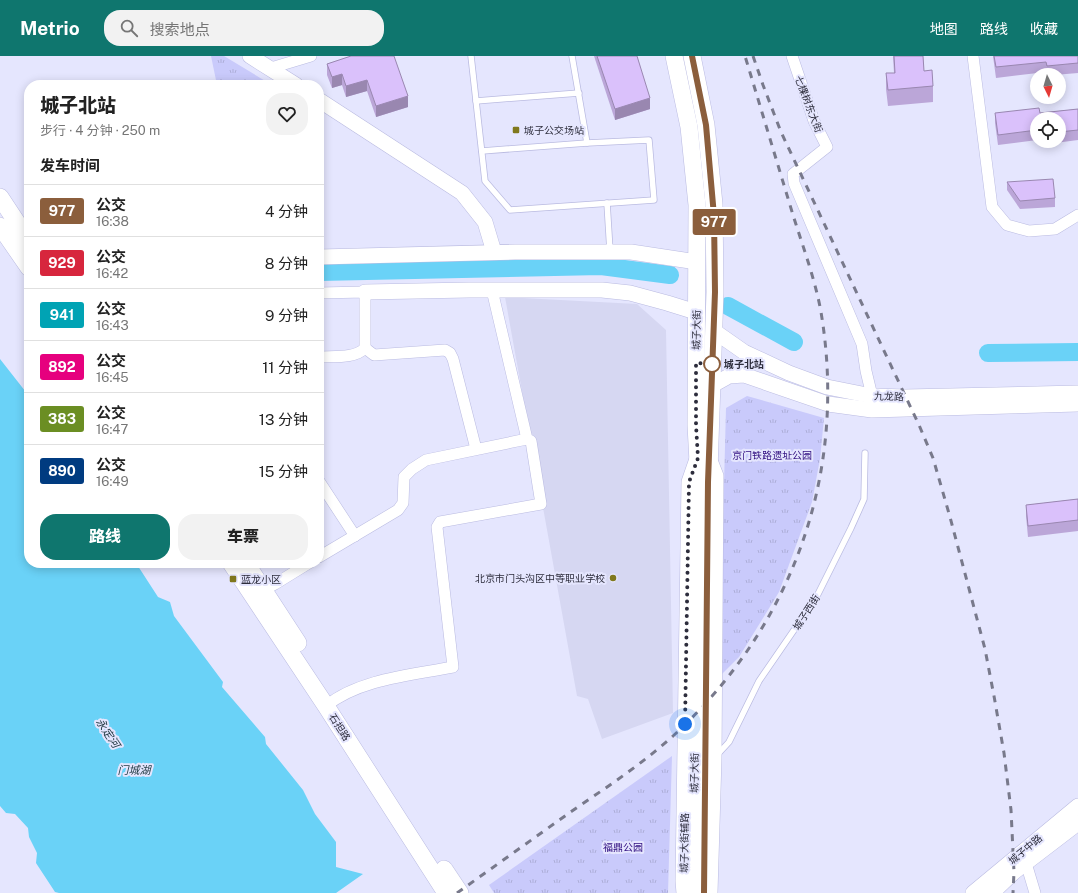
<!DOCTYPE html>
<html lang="zh">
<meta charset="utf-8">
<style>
:root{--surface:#fff;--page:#f2f2f2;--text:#222;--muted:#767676;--line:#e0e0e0;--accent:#0f766e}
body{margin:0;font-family:"Public Sans","Noto Sans SC",sans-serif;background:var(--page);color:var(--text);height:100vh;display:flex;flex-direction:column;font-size:15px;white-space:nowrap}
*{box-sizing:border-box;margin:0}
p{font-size:13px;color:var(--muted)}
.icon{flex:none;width:22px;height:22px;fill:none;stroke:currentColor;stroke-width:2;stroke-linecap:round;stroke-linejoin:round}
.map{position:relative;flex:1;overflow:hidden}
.panel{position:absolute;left:24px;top:24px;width:300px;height:488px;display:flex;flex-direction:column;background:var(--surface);border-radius:16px;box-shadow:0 2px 10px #0003}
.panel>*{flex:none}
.badge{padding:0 8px;border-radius:3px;font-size:14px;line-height:26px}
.needle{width:26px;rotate:175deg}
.fabs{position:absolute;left:1030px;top:12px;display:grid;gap:8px}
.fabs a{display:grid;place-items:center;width:36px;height:36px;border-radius:50%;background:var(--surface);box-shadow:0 2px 10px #0003;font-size:20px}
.you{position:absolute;width:20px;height:20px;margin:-10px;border:3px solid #fff;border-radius:50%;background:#1a73e8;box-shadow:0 0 0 6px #1a73e833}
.map>.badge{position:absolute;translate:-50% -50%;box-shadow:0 0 0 2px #fff}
h2{padding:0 16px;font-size:15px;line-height:36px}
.round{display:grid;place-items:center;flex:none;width:42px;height:42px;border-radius:16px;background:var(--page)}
.head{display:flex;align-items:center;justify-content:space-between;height:68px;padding:0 16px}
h1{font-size:19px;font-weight:800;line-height:30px}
.button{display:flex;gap:8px;margin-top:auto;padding:8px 16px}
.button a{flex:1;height:46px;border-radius:16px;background:var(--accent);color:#fff;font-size:16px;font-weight:800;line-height:46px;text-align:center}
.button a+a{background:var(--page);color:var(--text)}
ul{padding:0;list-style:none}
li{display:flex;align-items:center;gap:12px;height:52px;padding:0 16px;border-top:1px solid var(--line)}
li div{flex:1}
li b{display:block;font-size:15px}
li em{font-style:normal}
li .badge{min-width:44px;font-weight:700;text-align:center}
header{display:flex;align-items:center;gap:24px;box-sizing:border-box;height:56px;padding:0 20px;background:var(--accent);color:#fff}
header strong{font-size:19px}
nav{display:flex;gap:22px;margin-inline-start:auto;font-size:14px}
.search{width:280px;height:36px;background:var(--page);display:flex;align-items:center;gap:10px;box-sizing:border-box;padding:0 14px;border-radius:16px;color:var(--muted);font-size:15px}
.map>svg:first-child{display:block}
</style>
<header>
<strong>Metrio</strong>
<div class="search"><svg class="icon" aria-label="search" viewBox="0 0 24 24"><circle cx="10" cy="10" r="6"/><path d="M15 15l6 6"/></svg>搜索地点</div>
<nav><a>地图</a><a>路线</a><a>收藏</a></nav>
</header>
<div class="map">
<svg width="1078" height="837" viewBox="0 0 1078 837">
<defs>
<pattern id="park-tufts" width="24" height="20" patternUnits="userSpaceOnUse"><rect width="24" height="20" fill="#c9cafb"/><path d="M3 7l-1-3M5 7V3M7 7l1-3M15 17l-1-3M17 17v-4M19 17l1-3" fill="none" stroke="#adaed8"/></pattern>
</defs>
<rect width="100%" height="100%" fill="#e5e6fe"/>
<polygon fill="#d6d7f2" points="505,241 637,248 666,274 673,657 602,683 588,643 577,640"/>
<g fill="url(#park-tufts)">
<polygon points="211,0 224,0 272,29 217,29"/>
<polygon points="747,340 824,362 820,403 812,446 779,536 739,601 719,621 726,352"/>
<polygon points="672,700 668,837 494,837 489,829"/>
</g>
<polygon fill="#6ad2f7" points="0,303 29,340 29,507 136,507 158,541 170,546 174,560 223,626 222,631 265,681 266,688 303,734 315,758 336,786 336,811 363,818 336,837 59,837 55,836 36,807 37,797 29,781 28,772 15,758 6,757 0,750"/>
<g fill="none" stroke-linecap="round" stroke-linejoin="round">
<g stroke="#6ad2f7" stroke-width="18">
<polyline points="319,216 601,210 670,219"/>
<polyline points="728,250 794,286"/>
<polyline points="988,297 1078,296"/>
</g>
<defs>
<g id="lane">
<polyline points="471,0 485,125 510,154 654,144 649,84 587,87 572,0"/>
<polyline points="476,45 579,37"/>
<polyline points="482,95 587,87"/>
<polyline points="607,147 610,195"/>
<polyline points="717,699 729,686 759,625 816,542 851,472 864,443 865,397"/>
</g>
<g id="street">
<polyline points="792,0 814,65 827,91 793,118 794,127 862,288 866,315 872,340"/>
<polyline points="973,0 992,151 1007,169 1029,175 1055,173 1078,159"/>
<polyline points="271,12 311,0"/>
<path d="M319 237 365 236V292C355 303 333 300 319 301"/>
<polyline points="365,292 374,299 445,294 450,297 453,303 476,393"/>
<polyline points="319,425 355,480"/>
<polyline points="319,501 398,454 403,447 404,421 412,413 426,404 527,383"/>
<polyline points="264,534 275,528 309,507"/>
<path d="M326 650C359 623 412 619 453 611L437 471 440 466 541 448 531 385 527 383 492 234"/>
<polyline points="1026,807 1035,837"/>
</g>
<g id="secondary">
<polyline points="250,0 296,29"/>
<polyline points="319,44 462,137 485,166 494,196"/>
<polyline points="319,201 515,196 631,196 697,206"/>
<polyline points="365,236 469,234 602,234 630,237 667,247 696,256"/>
<polyline points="714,275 744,296 789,317 827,331 872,340 905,341 1078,337"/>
<polyline points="711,330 729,320 744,319 828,348 872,354 1078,348"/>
<polyline points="709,402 716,420 714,702 710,837"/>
<polyline points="684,837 683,825 689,426 697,403"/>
<polyline points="973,837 1078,750"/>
<polyline points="992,837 1014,816 1078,767"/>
</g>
<g id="primary">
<polyline points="674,0 689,71 697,149 696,369 699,425 692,837"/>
<polyline points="692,0 706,69 714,148 715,236 709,415"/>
<polyline points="0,141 29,185"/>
<polyline points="0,170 29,212"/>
<polyline points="231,507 326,650 446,837"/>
<polyline points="246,507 298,587"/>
<polyline points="444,813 460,837"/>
</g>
</defs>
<use href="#lane" stroke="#babbe1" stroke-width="7"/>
<use href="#street" stroke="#babbe1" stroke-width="12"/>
<use href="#secondary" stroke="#babbe1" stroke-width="16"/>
<use href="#primary" stroke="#babbe1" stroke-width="18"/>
<use href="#lane" stroke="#fff" stroke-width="5.5"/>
<use href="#street" stroke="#fff" stroke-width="11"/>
<use href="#secondary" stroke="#fff" stroke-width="15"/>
<use href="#primary" stroke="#fff" stroke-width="17"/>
<g stroke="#78798b" stroke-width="3" stroke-dasharray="7 7" stroke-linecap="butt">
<polyline points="753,0 763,29 781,76 919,369 933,402 950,461 985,593 994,640 1004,697 1011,754 1014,816 1013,837"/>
<path d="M457 837C495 810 534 782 572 755 607 731 642 708 673 680 793 570 848 417 821 256 815 223 803 191 793 159 777 106 761 53 745 0"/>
</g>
</g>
<g fill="#bba6d8">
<polygon points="351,0 408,51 376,61 367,35 346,41 342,29 332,32 327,19 327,8"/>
<polygon points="594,0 637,0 650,53 615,64"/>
<polygon points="893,0 923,0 924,15 933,30 933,46 888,50 886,33 886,17 894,17"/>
<polygon points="993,0 1078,0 1078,17 1054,19 1047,19 1046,16 996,22"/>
<polygon points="1078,53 1078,84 1055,87 1055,85 1059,85 1059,63 1037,63 1037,84 998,89 995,67 995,57 1040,57"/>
<polygon points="1007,126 1055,142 1055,151 1020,153 1007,134"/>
<polygon points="1078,443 1078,475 1028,481 1026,460 1026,449"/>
</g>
<g fill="#9987b0">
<polygon points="342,18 342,29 332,32 332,21"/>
<polygon points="367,24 367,35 346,41 346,30"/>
<polygon points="408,40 408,51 376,61 376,50"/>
<polygon points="650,42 650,53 615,64 615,53"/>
</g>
<g fill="#dac1fb" stroke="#9987b0">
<polygon points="351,0 394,0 408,40 376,50 367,24 346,30 342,18 332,21 327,8"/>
<polygon points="597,0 637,0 650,42 615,53"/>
<polygon points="894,0 923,0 924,15 932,14 933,30 888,34 886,17 895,17"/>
<polygon points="994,0 1078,0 1078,7 1047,10 1046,6 996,11"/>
<polygon points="1039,52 1040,57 1078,53 1078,74 1059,76 1059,63 1037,63 1037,74 998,79 995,57"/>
<polygon points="1053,123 1055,142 1020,145 1007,126"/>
<polygon points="1078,443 1078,464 1028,470 1026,449"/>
</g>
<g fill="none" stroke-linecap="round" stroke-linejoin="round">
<defs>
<polyline id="line" points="692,0 706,69 714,160 715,236 708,426 704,837"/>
</defs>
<use href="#line" stroke="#fff" stroke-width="9"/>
<use href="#line" stroke="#8b5e3c" stroke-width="6"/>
<polyline stroke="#2d2d3c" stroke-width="4" stroke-dasharray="0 7.2" points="685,668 689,426 698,402 696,369 696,307 712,308"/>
</g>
<g fill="#80781d" stroke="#e5e6fe" stroke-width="1.5">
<rect x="512" y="70" width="8" height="8" rx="2"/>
<circle cx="613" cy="522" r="4"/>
<rect x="229" y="519" width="8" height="8" rx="2"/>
</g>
<circle fill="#fff" stroke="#8b5e3c" stroke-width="2" cx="712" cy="308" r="8"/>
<g text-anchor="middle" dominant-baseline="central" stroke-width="4" stroke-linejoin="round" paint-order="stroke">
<g font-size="10" fill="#2d2d3c" stroke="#e5e6fe">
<text transform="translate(809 48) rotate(69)">七棵树东大街</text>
<text transform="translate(696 274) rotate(-89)">城子大街</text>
<text transform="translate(889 340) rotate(2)">九龙路</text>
<text transform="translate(806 556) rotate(-57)">城子西街</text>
<text transform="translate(340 671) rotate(57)">石担路</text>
<text transform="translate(694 717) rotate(-89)">城子大街</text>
<text transform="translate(684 787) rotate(-89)">城子大街辅路</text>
<text transform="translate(1025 793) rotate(-40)">城子中路</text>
</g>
<g font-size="10" fill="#2d2d3c" stroke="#e5e6fe" text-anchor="start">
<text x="524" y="74">城子公交场站</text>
<text x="605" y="522" text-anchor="end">北京市门头沟区中等职业学校</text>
<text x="241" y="523">蓝龙小区</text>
</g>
<g font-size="10" font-weight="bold" fill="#2d2d3c" stroke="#e5e6fe" text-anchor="start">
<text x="724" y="308">城子北站</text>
</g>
<g font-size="10" fill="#2f0d7f" stroke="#e5e6fe">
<text x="772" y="399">京门铁路遗址公园</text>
<text x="623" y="791">福鼎公园</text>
</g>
<g font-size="11" font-style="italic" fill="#243c45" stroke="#e5e6fe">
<text transform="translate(108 677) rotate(56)">永定河</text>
<text x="134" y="714">门城湖</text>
</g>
</g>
</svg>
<div class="fabs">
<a><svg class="needle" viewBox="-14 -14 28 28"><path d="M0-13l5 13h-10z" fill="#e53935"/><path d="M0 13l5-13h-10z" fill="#767676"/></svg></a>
<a><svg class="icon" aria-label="locate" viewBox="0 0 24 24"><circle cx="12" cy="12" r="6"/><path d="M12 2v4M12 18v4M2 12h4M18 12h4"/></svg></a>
</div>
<div class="you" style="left:685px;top:668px"></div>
<b class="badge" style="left:714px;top:166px;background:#8b5e3c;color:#fff">977</b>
<section class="panel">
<div class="head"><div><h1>城子北站</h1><p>步行 · 4 分钟 · 250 m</p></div><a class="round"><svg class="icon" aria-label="heart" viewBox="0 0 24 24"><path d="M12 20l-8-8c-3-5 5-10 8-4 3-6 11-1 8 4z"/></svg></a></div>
<h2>发车时间</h2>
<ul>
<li><span class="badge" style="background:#8b5e3c;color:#fff">977</span><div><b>公交</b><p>16:38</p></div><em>4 分钟</em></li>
<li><span class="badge" style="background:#d7263d;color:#fff">929</span><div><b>公交</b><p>16:42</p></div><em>8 分钟</em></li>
<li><span class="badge" style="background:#00a3b4;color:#fff">941</span><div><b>公交</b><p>16:43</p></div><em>9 分钟</em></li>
<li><span class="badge" style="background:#e6007e;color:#fff">892</span><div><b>公交</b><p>16:45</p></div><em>11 分钟</em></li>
<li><span class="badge" style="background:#6b8e23;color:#fff">383</span><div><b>公交</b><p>16:47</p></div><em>13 分钟</em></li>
<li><span class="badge" style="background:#003b80;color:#fff">890</span><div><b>公交</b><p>16:49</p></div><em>15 分钟</em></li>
</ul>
<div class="button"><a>路线</a><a>车票</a></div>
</section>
</div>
